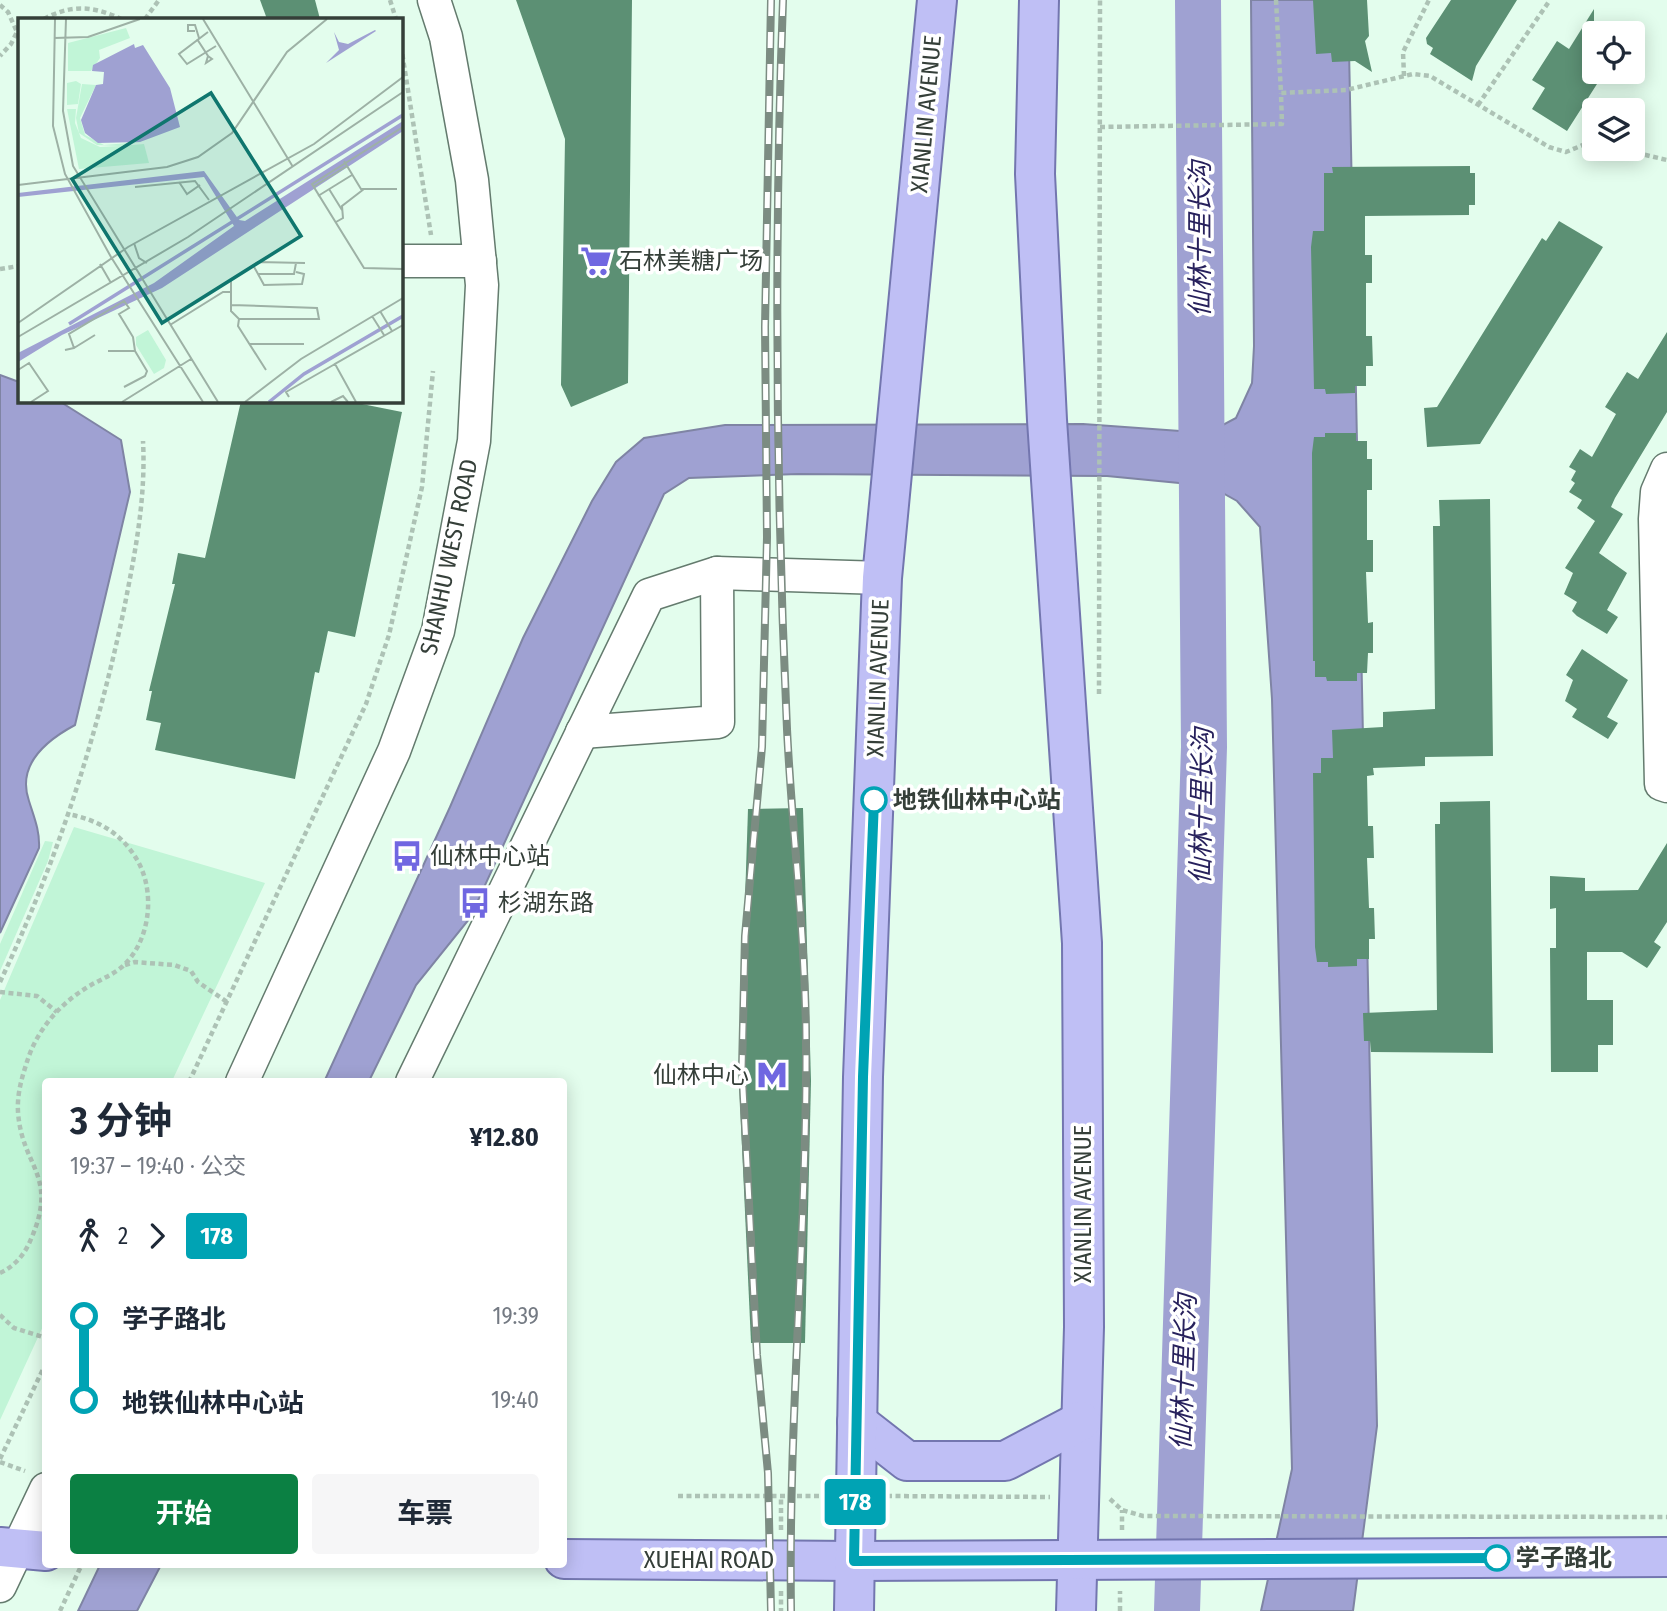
<!DOCTYPE html>
<html lang="zh">
<meta charset="utf-8">
<style>
:root{--surface:#fff;--page:#f6f6f7;--text:#1f2937;--muted:#747a83;--accent:#0b8043}
body{margin:0;font-family:"Fira Sans Condensed","Noto Sans SC",sans-serif;background:var(--page);color:var(--text);height:100vh;display:flex;flex-direction:column;font-size:26px;white-space:nowrap}
*{box-sizing:border-box;margin:0}
p{font-size:23px;color:var(--muted)}
.icon{flex:none;width:38px;height:38px;fill:none;stroke:currentColor;stroke-width:2;stroke-linecap:round;stroke-linejoin:round}
.map{position:relative;flex:1;overflow:hidden}
.panel{position:absolute;left:42px;top:1078px;width:525px;height:490px;display:flex;flex-direction:column;background:var(--surface);border-radius:7px;box-shadow:0 4px 18px #0003}
.panel>*{flex:none}
.badge{padding:0 14px;border-radius:5px;font-size:24px;line-height:46px}
.fabs{position:absolute;left:1582px;top:21px;display:grid;gap:14px}
.fabs a{display:grid;place-items:center;width:63px;height:63px;border-radius:7px;background:var(--surface);box-shadow:0 4px 18px #0003;font-size:35px}
.map>.badge{position:absolute;translate:-50% -50%;box-shadow:0 0 0 4px #fff}
.legs{display:flex;align-items:center;gap:10px;height:77px;padding:0 28px;font-size:23px}
.legs p{margin-inline-start:auto}
.overview{display:flex;align-items:center;justify-content:space-between;height:119px;padding:0 28px}
h1{font-size:38px;font-weight:700;line-height:52px}
.action{display:flex;gap:14px;margin-top:auto;padding:14px 28px}
.action a{flex:1;height:80px;border-radius:7px;background:var(--accent);color:#fff;font-size:28px;font-weight:700;line-height:80px;text-align:center}
.action a+a{background:var(--page);color:var(--text)}
ul{padding:0 28px;list-style:none}
li{display:flex;align-items:center;gap:24px;height:84px;font-size:26px}
li i{display:grid;place-items:center;width:10px;height:100%;margin:0 9px;background:currentColor}
li i::after{content:'';width:18px;height:18px;margin:-9px;border:5px solid;border-radius:50%;background:var(--surface)}
li p{margin-inline-start:auto}
li:first-child i{background:linear-gradient(#0000 50%,currentColor 0)}
li:last-child i{background:linear-gradient(currentColor 50%,#0000 0)}
.map>svg:first-child{display:block}
</style>
<div class="map">
<svg width="1667" height="1611" viewBox="0 0 1667 1611">
<rect width="100%" height="100%" fill="#e3fded"/>
<g fill="#c1f5d7">
<polygon points="74,827 265,883 172,1081 46,1082 45,1322 0,1420 0,1000"/>
<polygon points="45,841 53,842 48,861 0,971 0,944"/>
</g>
<g fill="#9fa1d2" stroke="#7f84a4" stroke-width="2">
<polygon points="1251,0 1348,0 1377,1426 1353,1611 1261,1611 1292,1469 1272,699 1260,527 1237,501 1210,486 1107,476 798,474 689,478 664,494 470,918 416,985 369,1081 324,1082 450,807 523,638 592,501 616,462 644,438 725,425 1083,424 1208,433 1236,418 1252,383 1254,346"/>
<path d="M0 375 19 382V401H59L121 440 130 492 75 725C47 740 16 764 29 801 34 817 40 831 39 848L0 933Z"/>
<polygon points="100,1565 100,1564 161,1565 137,1611 78,1611"/>
</g>
<g fill="none" stroke-linecap="round" stroke-linejoin="round">
<polyline stroke="#9fa1d2" stroke-width="46" points="1177,1611 1204,747 1198,0"/>
</g>
<g fill="#5c9074">
<polygon points="260,0 315,0 320,19 267,19"/>
<polygon points="516,0 632,0 628,383 571,407 561,385 565,139"/>
<polygon points="1313,0 1367,0 1369,36 1365,41 1372,72 1355,61 1332,62 1331,53 1316,54"/>
<polygon points="1451,0 1517,0 1476,66 1472,81 1430,54 1433,48 1427,44 1426,38"/>
<polygon points="1594,9 1594,72 1604,73 1567,131 1532,109 1545,88 1532,80 1557,41 1569,49"/>
<polygon points="1470,166 1470,173 1475,173 1475,205 1469,205 1469,215 1365,216 1365,255 1372,255 1372,283 1366,283 1366,336 1372,336 1373,366 1366,366 1366,386 1355,386 1355,393 1326,394 1325,389 1314,389 1311,247 1313,231 1324,231 1324,173 1333,173 1332,167"/>
<polygon points="1559,221 1603,247 1480,444 1427,447 1424,408 1437,407 1542,238 1546,241"/>
<polygon points="1667,332 1667,412 1615,498 1611,507 1623,514 1599,553 1627,573 1607,610 1618,617 1607,634 1577,616 1572,611 1577,602 1564,594 1573,573 1565,568 1595,521 1577,508 1582,500 1569,492 1575,483 1571,480 1576,471 1569,467 1580,449 1592,457 1616,414 1605,407 1627,372 1638,379"/>
<polygon points="241,401 347,401 402,412 355,637 328,631 319,673 315,672 295,779 155,750 161,723 146,720 152,691 149,691 175,584 172,584 178,553 205,558"/>
<polygon points="1325,433 1356,433 1356,441 1367,441 1367,459 1372,459 1372,490 1367,490 1367,540 1373,540 1373,572 1366,572 1368,623 1373,622 1373,653 1368,653 1367,673 1357,673 1357,681 1327,681 1326,677 1315,677 1315,661 1313,661 1312,453 1314,437 1325,437"/>
<polygon points="1490,499 1493,756 1425,757 1425,766 1373,768 1374,775 1367,776 1368,826 1373,826 1374,858 1367,858 1369,908 1374,908 1375,939 1369,939 1369,959 1357,959 1357,966 1328,967 1328,962 1317,962 1315,947 1313,773 1321,773 1321,758 1333,758 1332,730 1383,727 1383,712 1435,709 1433,526 1440,526 1439,500"/>
<polygon points="1582,649 1628,680 1607,717 1618,723 1608,739 1572,717 1577,709 1565,701 1573,680 1566,675"/>
<polygon points="1490,801 1493,1053 1371,1052 1370,1041 1364,1041 1363,1013 1437,1010 1435,824 1440,824 1440,802"/>
<polygon points="803,808 811,1081 805,1343 751,1343 739,1081 748,809"/>
<polygon points="1667,843 1667,922 1654,942 1661,947 1650,964 1647,968 1622,952 1587,952 1587,1000 1613,1000 1613,1045 1598,1045 1598,1072 1551,1072 1550,948 1556,948 1556,908 1550,909 1550,876 1585,878 1585,891 1638,890"/>
</g>
<g fill="none" stroke-linecap="round" stroke-linejoin="round">
<defs>
<g id="minor">
<polyline points="401,261 480,261"/>
<polyline points="1667,469 1657,492 1655,519 1661,784 1667,786"/>
<polyline points="582,732 718,722 717,573"/>
<polyline points="242,1082 394,751 438,631 474,441 482,285 472,180 446,37 434,0"/>
<polyline points="412,1082 649,595 717,573 882,578"/>
<polyline points="0,1586 46,1489"/>
</g>
<g id="major">
<polyline points="1039,0 1035,174 1047,420 1082,943 1084,1327 1076,1611"/>
<polyline points="857,1422 907,1461 1005,1461 1081,1421"/>
<polyline points="0,1547 46,1551"/>
<polyline points="564,1559 854,1561 1667,1557"/>
<polyline points="854,1611 863,1077 882,578 937,0"/>
</g>
</defs>
<use href="#minor" stroke="#647b6e" stroke-width="35"/>
<use href="#major" stroke="#7376af" stroke-width="42"/>
<g stroke="#adc2b5" stroke-width="4.5" stroke-dasharray="5 3.5" stroke-linecap="butt">
<polyline points="390,0 396,19"/>
<polyline points="1276,0 1281,93 1346,90 1413,74 1430,76 1549,147 1566,152 1588,143 1594,143"/>
<polyline points="0,5 8,12 17,32 11,44 0,56"/>
<path d="M44 19C71 4 94 6 121 19"/>
<polyline points="145,19 159,0"/>
<polyline points="401,46 431,235"/>
<polyline points="1404,76 1403,52 1429,0"/>
<polyline points="1478,105 1550,0"/>
<polyline points="1100,127 1282,124 1281,93"/>
<polyline points="1620,149 1667,160"/>
<polyline points="0,269 19,266"/>
<polyline points="1099,694 1100,0"/>
<polyline points="125,965 135,962 174,965 191,971 198,982 227,1002"/>
<path d="M0 982C56 864 97 738 124 609 135 553 146 499 143 441"/>
<polyline points="0,992 37,996 57,1012"/>
<polyline points="189,1082 366,704 389,635 422,487 433,371"/>
<path d="M0 1273C15 1266 25 1254 31 1239 59 1175 22 1168 18 1112 17 1096 21 1080 26 1065 36 1030 60 1003 91 985 102 979 114 974 123 966 151 940 156 890 136 858 120 832 96 819 67 814"/>
<polyline points="0,1315 14,1328 46,1338"/>
<polyline points="0,1459 46,1363"/>
<polyline points="0,1462 25,1471"/>
<polyline points="678,1496 826,1496"/>
<polyline points="887,1496 1050,1497"/>
<polyline points="1110,1499 1122,1510 1143,1516 1667,1517"/>
<polyline points="781,1530 781,1496"/>
<polyline points="1122,1530 1122,1510"/>
<polyline points="781,1591 781,1611"/>
<polyline points="60,1611 82,1564"/>
<polyline points="1120,1611 1120,1591"/>
</g>
<use href="#minor" stroke="#fff" stroke-width="32"/>
<use href="#major" stroke="#bfbff5" stroke-width="38"/>
<defs>
<g id="rail">
<polyline points="771,0 765,327 767,537 762,747 745,936 742,1070 757,1355 768,1473 771,1611"/>
<path d="M783 0C774 242 776 487 787 729 792 834 806 939 806 1044 807 1233 788 1422 791 1611"/>
</g>
</defs>
<use href="#rail" stroke="#7c8c82" stroke-width="8"/>
<use href="#rail" stroke="#fff" stroke-width="5" stroke-dasharray="16" stroke-linecap="butt"/>
</g>
<g fill="none" stroke-linecap="round" stroke-linejoin="round">
<defs>
<polyline id="line-1" points="874,800 863,1077 854,1561 1497,1558"/>
</defs>
<use href="#line-1" stroke="#fff" stroke-width="16"/>
<use href="#line-1" stroke="#00a3b4" stroke-width="10"/>
</g>
<defs>
<symbol id="supermarket-bare" viewBox="-9 -9 18 18"><path d="M-6-5.5h2.5l.6 2H6L4.5 2H-2.5L-4.4-4H-6ZM-1.5 3.2a1.3 1.3 0 1 0 .1 0ZM3 3.2a1.3 1.3 0 1 0 .1 0Z" fill="#7067e1" stroke="#fff" stroke-width="2.5" paint-order="stroke"/></symbol>
<symbol id="bus-bare" viewBox="-9 -9 18 18"><path d="M-5-6H5V4H4V6H2V4H-2V6H-4V4H-5ZM-3.5-4V0h7V-4ZM-3.5 1.2v1.5H-2V1.2ZM2 1.2v1.5H3.5V1.2Z" fill="#7067e1" stroke="#fff" stroke-width="2.5" paint-order="stroke"/></symbol>
<symbol id="metro-bare" viewBox="-9 -9 18 18"><path d="M-5.5 5V-5H-3L0 0L3-5H5.5V5H3V-.5L0 4L-3-.5V5Z" fill="#7067e1" stroke="#fff" stroke-width="2.5" paint-order="stroke"/></symbol>
</defs>
<g fill-rule="evenodd">
<use href="#supermarket-bare" x="574" y="239" width="44" height="44"/>
<use href="#bus-bare" x="385" y="834" width="44" height="44"/>
<use href="#bus-bare" x="453" y="881" width="44" height="44"/>
<use href="#metro-bare" x="750" y="1053" width="44" height="44"/>
</g>
<g fill="#fff" stroke="#00a3b4" stroke-width="3.5">
<circle cx="874" cy="800" r="12"/>
<circle cx="1497" cy="1558" r="12"/>
</g>
<g text-anchor="middle" dominant-baseline="central" stroke-width="7" stroke-linejoin="round" paint-order="stroke">
<g font-size="24" fill="#353f39" stroke="#fff">
<text transform="translate(926 114) rotate(-85)">XIANLIN AVENUE</text>
<text transform="translate(449 557) rotate(-78)">SHANHU WEST ROAD</text>
<text transform="translate(878 678) rotate(-88)">XIANLIN AVENUE</text>
<text transform="translate(1083 1204) rotate(-90)">XIANLIN AVENUE</text>
<text x="709" y="1560">XUEHAI ROAD</text>
</g>
<g font-size="24" fill="#353f39" stroke="#fff" text-anchor="start">
<text x="619" y="261">石林美糖广场</text>
<text x="430" y="856">仙林中心站</text>
<text x="498" y="903">杉湖东路</text>
<text x="749" y="1075" text-anchor="end">仙林中心</text>
</g>
<g font-size="24" font-weight="bold" fill="#353f39" stroke="#fff" text-anchor="start">
<text x="893" y="800">地铁仙林中心站</text>
<text x="1516" y="1558">学子路北</text>
</g>
<g font-size="26" font-style="italic" fill="#27215c" stroke="#fff">
<text transform="translate(1200 239) rotate(-90)">仙林十里长沟</text>
<text transform="translate(1202 806) rotate(-89)">仙林十里长沟</text>
<text transform="translate(1184 1372) rotate(-88)">仙林十里长沟</text>
</g>
</g>
<g transform="translate(18 18)">
<rect width="385" height="385" fill="#e3fded"/>
<path d="M108 10 112 20 81 32 82 40 73 53H50V25ZM58 63 63 66 60 86 49 87V65ZM64 66 78 67 62 100 67 117 86 127 123 124 102 128 126 126 131 145 61 151 49 91H58L57 105 63 120 82 129 101 128 79 127 61 115 58 100ZM130 312 148 342 146 350 136 356 118 327V319Z" fill="#c1f5d7"/>
<path d="M357 12 358 13 308 45 321 32 316 14 321 24 330 26ZM116 26 117 30 125 27 152 70 162 109 122 124 80 125 67 115 63 102 78 67 85 66 86 54 74 53 75 47ZM385 103V113L144 270 44 317 0 344V335L136 265 216 208 186 159 0 179V175L186 153 221 202 227 203Z" fill="#9fa1d2"/>
<path fill="none" stroke="#9fa1d2" stroke-width="3.5" d="M51 306 385 97M251 384 286 356 385 298"/>
<path fill="none" stroke="#9db1a5" stroke-width="2" d="M37 1 35 108 47 156 93 239 185 384M48 1 45 93 55 148 200 384M185 1 275 149M177 13H170V7H177L181 20M190 14 161 36 169 46 198 28M36 20 70 19 122 1M179 21 190 38 188 45 194 41 190 38M385 109 294 166 346 250 385 251M326 143 343 171H379M161 164 169 176 182 167M0 167 149 149 180 139 214 115 269 34 309 1M117 169 177 163 191 182M295 169 329 148M311 171 324 192M300 178 334 157M318 204 325 200 324 188 346 171M116 225 121 240 129 245M82 246 93 265M235 247 240 256H276L278 245M240 256 246 267 284 266 286 256 278 254M212 263 240 244 287 245M213 287 299 290 301 301H221L213 293V274M362 293 374 313M354 298 366 317M221 301 220 308 248 352M0 305 110 229 296 126 385 59M152 307 205 274H213V263M0 319 170 219 385 74M232 326H286M56 330 77 317M47 332 56 330 51 316 106 283 111 290 101 296 115 319 117 333M90 333H117L129 353 127 358 106 369M0 352 11 345 30 373 13 384M271 379 268 374 317 346M104 384 173 341M227 384 283 341 385 280M313 384 325 378 330 384M338 384 317 346 385 307"/>
<path fill="#0f766e" fill-opacity="0.15" stroke="#0f766e" stroke-width="3.5" d="M193 75 283 218 144 305 54 161Z"/>
<rect width="385" height="385" fill="none" stroke="#353f39" stroke-width="3.5"/>
</g>
</svg>
<div class="fabs">
<a><svg class="icon" aria-label="locate" viewBox="0 0 24 24"><circle cx="12" cy="12" r="6"/><path d="M12 2v4M12 18v4M2 12h4M18 12h4"/></svg></a>
<a><svg class="icon" aria-label="layers" viewBox="0 0 24 24"><path d="M12 4l9 5-9 5-9-5zM3 14l9 5 9-5"/></svg></a>
</div>
<b class="badge" style="left:855px;top:1502px;background:#00a3b4;color:#fff">178</b>
<section class="panel">
<div class="overview"><div><h1>3 分钟</h1><p>19:37 – 19:40 · 公交</p></div><b>¥12.80</b></div>
<div class="legs"><svg class="icon" aria-label="walk" viewBox="0 0 24 24"><circle cx="13" cy="4" r="2"/><path d="M13 8l-2 6 4 7M11 14l-3 7M7 12l3-4h3l4 4"/></svg>2<svg class="icon" aria-label="forward" viewBox="0 0 24 24"><path d="M9 5l7 7-7 7"/></svg><b class="badge" style="background:#00a3b4;color:#fff">178</b></div>
<ul>
<li><i style="color:#00a3b4"></i><b>学子路北</b><p>19:39</p></li>
<li><i style="color:#00a3b4"></i><b>地铁仙林中心站</b><p>19:40</p></li>
</ul>
<div class="action"><a>开始</a><a>车票</a></div>
</section>
</div>
